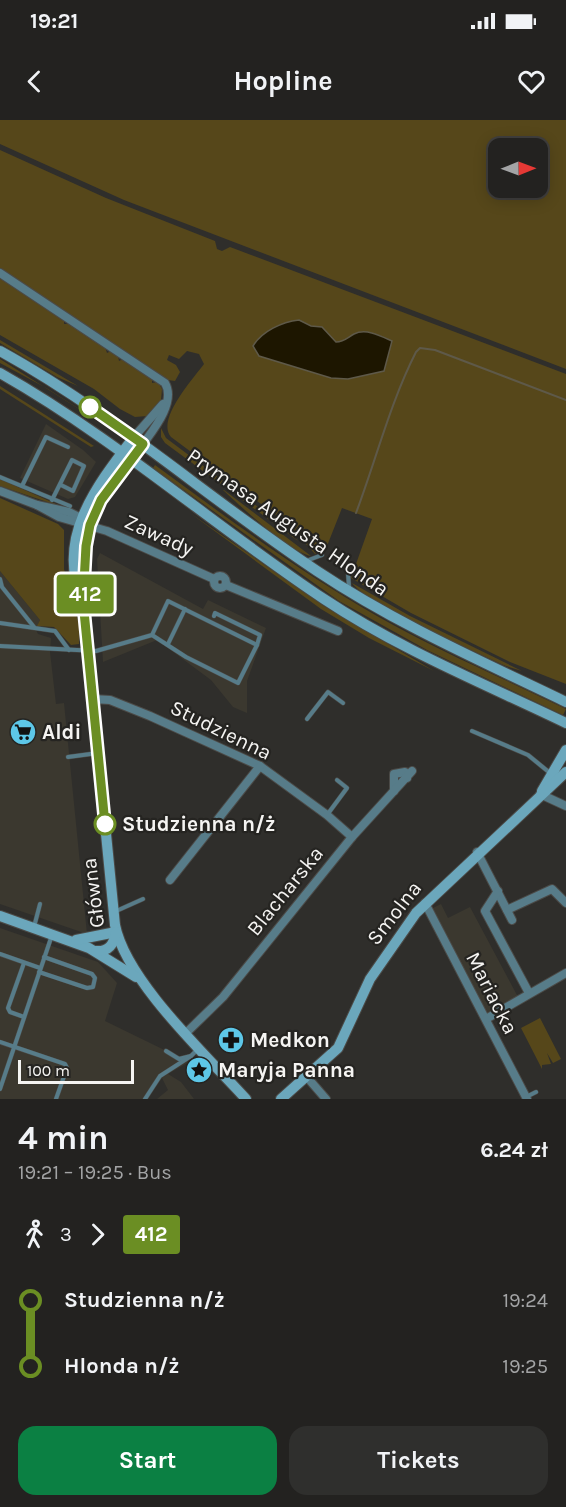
<!DOCTYPE html>
<meta charset="utf-8">
<style>
:root{--surface:#232220;--page:#2f2f2d;--text:#f1f3f6;--muted:#a3a4a5;--line:#403f3e;--accent:#0b8043}
body{margin:0;font-family:Karla,sans-serif;background:var(--page);color:var(--text);height:100vh;display:flex;flex-direction:column;font-size:22px;white-space:nowrap}
*{box-sizing:border-box;margin:0}
p{font-size:20px;color:var(--muted)}
.icon{flex:none;width:33px;height:33px;fill:none;stroke:currentColor;stroke-width:2;stroke-linecap:round;stroke-linejoin:round}
.map{position:relative;height:979px;overflow:hidden}
.panel{display:flex;flex-direction:column;background:var(--surface);flex:1}
.panel>*{flex:none}
.badge{padding:0 12px;border-radius:4px;font-size:21px;line-height:39px}
.needle{width:39px;rotate:89deg}
.controls{position:absolute;left:488px;top:18px;display:grid;gap:12px}
.controls a{display:grid;place-items:center;width:60px;height:60px;border-radius:12px;background:var(--surface);box-shadow:0 3px 15px #0003,0 0 0 2px var(--line);font-size:30px}
.scale{position:absolute;left:18px;bottom:15px;width:116px;box-sizing:border-box;padding-left:6px;border:3px solid #f5f4f2;border-top:0;font-size:16px;line-height:21px;white-space:nowrap;color:#f5f4f2;-webkit-text-stroke:4px #252421;paint-order:stroke}
.map>.badge{position:absolute;translate:-50% -50%;box-shadow:0 0 0 3px #fff}
.legs{display:flex;align-items:center;gap:9px;height:66px;padding:0 18px;font-size:20px}
.legs p{margin-inline-start:auto}
.summary{display:flex;align-items:center;justify-content:space-between;height:102px;padding:0 18px}
h1{font-size:33px;font-weight:700;line-height:45px}
.button{display:flex;gap:12px;margin-top:auto;padding:12px 18px}
.button a{flex:1;height:69px;border-radius:18px;background:var(--accent);color:#fff;font-size:24px;font-weight:700;line-height:69px;text-align:center}
.button a+a{background:var(--page);color:var(--text)}
ul{padding:0 18px;list-style:none}
li{display:flex;align-items:center;gap:21px;height:66px;font-size:22px}
li i{display:grid;place-items:center;width:9px;height:100%;margin:0 8px;background:currentColor}
li i::after{content:'';width:15px;height:15px;margin:-8px;border:4px solid;border-radius:50%;background:var(--surface)}
li p{margin-inline-start:auto}
li:first-child i{background:linear-gradient(#0000 50%,currentColor 0)}
li:last-child i{background:linear-gradient(currentColor 50%,#0000 0)}
.status{display:flex;justify-content:space-between;align-items:center;height:42px;padding:0 30px;background:var(--surface);direction:ltr}
.status svg{height:16px;fill:currentColor}
header{display:flex;justify-content:space-between;align-items:center;height:78px;padding:0 18px;background:var(--surface);font-size:27px;font-weight:700}
.map>svg:first-child{display:block}
</style>
<div class="status"><b>19:21</b><svg viewBox="0 0 49 12"><path d="M0 12V9h3v3zM5 12V6h3v6zM10 12V3h3v9zM15 12V0h3v12zM26 1h20v11H26zM47 4h2v5h-2z"/></svg></div>
<header><svg class="icon" aria-label="back" viewBox="0 0 24 24"><path d="M15 5l-7 7 7 7"/></svg>Hopline<svg class="icon" aria-label="heart" viewBox="0 0 24 24"><path d="M12 20l-8-8c-3-5 5-10 8-4 3-6 11-1 8 4z"/></svg></header>
<div class="map">
<svg width="566" height="979" viewBox="0 0 566 979">
<rect width="100%" height="100%" fill="#2f2e2b"/>
<g fill="#3b382f">
<polygon points="46,304 83,330 96,342 75,377 68,379 20,358"/>
<polygon points="100,433 203,489 208,480 266,508 247,561 247,593 233,587 211,560 157,520 103,542 97,439"/>
<polygon points="0,451 40,500 36,510 38,514 51,518 50,532 56,584 64,583 87,814 0,784"/>
<polygon points="441,784 448,798 470,787 518,877 487,894 433,788"/>
<polygon points="0,808 98,842 117,863 105,901 189,942 168,954 181,962 194,979 157,979 168,970 162,958 147,979 0,979"/>
</g>
<g fill="#56471a" fill-rule="evenodd">
<path d="M0 0H566V249L124 80 0 24ZM537 28V68H498V28Z"/>
<path d="M0 30 106 78 215 121 217 129 222 131 230 127 566 254V564L510 542 411 493 351 458 372 399 342 388 327 426 315 434 288 404 171 317C156 300 192 260 204 244L199 234 187 231 179 239 169 235 167 240 176 245 180 252 175 261 168 260 0 148Z"/>
<polygon points="0,158 64,200 64,204 69,204 105,227 107,233 111,231 118,236 119,241 123,239 152,259 152,263 158,262 162,269 161,280 147,296 135,297 120,289 94,269 0,215"/>
<polygon points="0,220 78,266 57,257 0,223"/>
<polygon points="0,239 112,310 48,269 0,243"/>
<polygon points="0,266 94,326 91,327 0,269"/>
<polygon points="161,308 166,318 286,408 298,421 165,323 161,317"/>
<path d="M155 345C227 398 299 451 377 496 438 531 503 558 566 589L563 595 427 530 339 481 153 348Z"/>
<polygon points="0,359 65,388 0,366"/>
<path d="M223 370H224L311 436C291 433 240 386 223 370Z"/>
<polygon points="0,378 58,404 64,410 64,449 79,505 79,524 71,525 54,507 37,506 40,500 0,451"/>
<polygon points="190,393 324,486 434,551 369,518 321,489"/>
<path d="M352 463 410 496 522 551 506 546C478 533 365 483 352 463Z"/>
<polygon points="540,898 561,939 553,943 547,933 551,944 542,945 542,949 521,908"/>
</g>
<path fill="#1d1600" stroke="#5e5949" stroke-width="1.5" d="M299 200 311 206 322 207 336 222C344 222 347 218 354 214 366 208 381 216 392 221L384 251 348 259 331 258 259 236 253 226C262 211 282 202 299 200Z"/>
<g fill="none" stroke-linecap="round" stroke-linejoin="round">
<path stroke="#5e5949" stroke-width="2" d="M356 393C376 340 390 283 416 232L420 228 435 230 566 280"/>
<defs>
<g id="lane">
<polyline points="0,357 70,386"/>
<polyline points="22,366 46,317 68,327"/>
<polyline points="52,380 72,340 84,346 73,371 61,365"/>
<polyline points="306,441 322,435"/>
<polyline points="348,453 349,467"/>
<polyline points="0,459 2,467 34,507"/>
<polyline points="214,496 215,493 260,515 257,525"/>
<polyline points="0,503 55,511 69,530"/>
<polyline points="168,524 185,489"/>
<polyline points="0,526 96,531 152,515 186,537 238,563 257,525 168,481 152,515"/>
<polyline points="307,599 328,572 343,583"/>
<polyline points="472,611 528,635 550,653"/>
<polyline points="68,637 98,633"/>
<polyline points="327,695 347,668 337,660"/>
<polyline points="114,792 143,779"/>
<polyline points="34,807 40,784"/>
<polyline points="0,834 40,848"/>
<polyline points="24,843 8,888 10,892 24,897"/>
<polyline points="39,852 87,868 93,867 95,858 92,854 44,837"/>
<polyline points="0,922 65,944 67,948 56,979"/>
<polyline points="166,931 179,939 191,936 197,930"/>
<polyline points="0,969 51,818"/>
<polyline points="526,977 536,972"/>
<polyline points="145,979 160,956 191,936"/>
</g>
<g id="street">
<path d="M0 153 165 263C176 282 154 309 143 324"/>
<polyline points="134,317 163,284"/>
<polyline points="0,371 37,385 69,392 85,400"/>
<polyline points="37,385 59,397 107,411 214,459"/>
<circle cx="220" cy="462" r="6"/>
<polyline points="226,465 338,511"/>
<polyline points="93,579 110,580 150,596 260,646 327,695 352,717"/>
<polyline points="394,671 394,654 405,652 407,658"/>
<polyline points="540,674 566,686"/>
<polyline points="477,732 512,800"/>
<polyline points="170,760 260,646"/>
<polyline points="498,771 485,791 529,873"/>
<polyline points="425,783 527,979"/>
<polyline points="507,790 552,769 566,783"/>
<polyline points="486,899 566,853"/>
<polyline points="186,913 223,877 352,717 412,651"/>
<polyline points="306,956 326,979"/>
</g>
<g id="secondary">
<path d="M0 231C113 293 210 380 317 451 395 503 481 541 566 582"/>
<path d="M0 253C115 318 214 406 324 479 399 529 485 564 566 603"/>
<path d="M143 324C121 353 92 383 86 420 83 440 87 461 83 481L115 805C126 861 207 936 246 979"/>
<path d="M83 481C54 419 98 364 134 317"/>
<polyline points="542,671 566,630"/>
<polyline points="0,796 89,828 136,857"/>
<polyline points="76,820 116,812"/>
<path d="M96 831C109 832 114 824 116 812"/>
<polyline points="281,979 338,928 370,859 416,793 566,652"/>
</g>
</defs>
<use href="#lane" stroke="#4b4a47" stroke-width="5"/>
<use href="#street" stroke="#4b4a47" stroke-width="10"/>
<use href="#secondary" stroke="#4b4a47" stroke-width="12"/>
<use href="#lane" stroke="#577c89" stroke-width="4"/>
<use href="#street" stroke="#577c89" stroke-width="8"/>
<use href="#secondary" stroke="#6ba7bc" stroke-width="10"/>
</g>
<g fill="none" stroke-linecap="round" stroke-linejoin="round">
<defs>
<polyline id="line-1" points="90,287 143,324 101,380 90,405 86,426 83,481 105,704"/>
</defs>
<use href="#line-1" stroke="#fff" stroke-width="14"/>
<use href="#line-1" stroke="#6b8e23" stroke-width="9"/>
</g>
<defs>
<symbol id="supermarket-disc" viewBox="-11 -11 22 22"><circle r="9.5" fill="#5dc7e8" stroke="#252421"/><path d="M-6-5.5h2.5l.6 2H6L4.5 2H-2.5L-4.4-4H-6ZM-1.5 3.2a1.3 1.3 0 1 0 .1 0ZM3 3.2a1.3 1.3 0 1 0 .1 0Z" fill="#111"/></symbol>
<symbol id="pharmacy-disc" viewBox="-11 -11 22 22"><circle r="9.5" fill="#5dc7e8" stroke="#252421"/><path d="M-2-6h4v4h4v4h-4v4h-4v-4h-4v-4h4Z" fill="#111"/></symbol>
<symbol id="sight-disc" viewBox="-11 -11 22 22"><circle r="9.5" fill="#5dc7e8" stroke="#252421"/><path d="M0-6L1.8-2.2L6-1.7L2.9 1.2L3.7 5.4L0 3.3L-3.7 5.4L-2.9 1.2L-6-1.7L-1.8-2.2Z" fill="#111"/></symbol>
</defs>
<g fill-rule="evenodd">
<use href="#supermarket-disc" x="8" y="597" width="30" height="30"/>
<use href="#pharmacy-disc" x="216" y="905" width="30" height="30"/>
<use href="#sight-disc" x="184" y="935" width="30" height="30"/>
</g>
<g fill="#fff" stroke="#6b8e23" stroke-width="3">
<circle cx="90" cy="287" r="10"/>
<circle cx="105" cy="704" r="10"/>
</g>
<g text-anchor="middle" dominant-baseline="central" stroke-width="4.5" stroke-linejoin="round" paint-order="stroke">
<g font-size="21" fill="#f5f4f2" stroke="#252421">
<text transform="translate(288 402) rotate(35)">Prymasa Augusta Hlonda</text>
<text transform="translate(159 415) rotate(24)">Zawady</text>
<text transform="translate(221 610) rotate(26)">Studzienna</text>
<text transform="translate(285 771) rotate(-51)">Blacharska</text>
<text transform="translate(93 773) rotate(-97)">Główna</text>
<text transform="translate(394 793) rotate(-52)">Smolna</text>
<text transform="translate(492 873) rotate(63)">Mariacka</text>
</g>
<g font-size="21" font-weight="bold" fill="#f5f4f2" stroke="#252421" text-anchor="start">
<text x="42" y="612">Aldi</text>
<text x="250" y="920">Medkon</text>
<text x="218" y="950">Maryja Panna</text>
</g>
<g font-size="21" font-weight="bold" fill="#f5f4f2" stroke="#252421" text-anchor="start">
<text x="122" y="704">Studzienna n/ż</text>
</g>
</g>
</svg>
<div class="controls">
<a><svg class="needle" viewBox="-14 -14 28 28"><path d="M0-13l5 13h-10z" fill="#e53935"/><path d="M0 13l5-13h-10z" fill="#a3a4a5"/></svg></a>
</div>
<div class="scale">100 m</div>
<b class="badge" style="left:85px;top:474px;background:#6b8e23;color:#fff">412</b>
</div>
<section class="panel">
<div class="summary"><div><h1>4 min</h1><p>19:21 – 19:25 · Bus</p></div><b>6.24 zł</b></div>
<div class="legs"><svg class="icon" aria-label="walk" viewBox="0 0 24 24"><circle cx="13" cy="4" r="2"/><path d="M13 8l-2 6 4 7M11 14l-3 7M7 12l3-4h3l4 4"/></svg>3<svg class="icon" aria-label="forward" viewBox="0 0 24 24"><path d="M9 5l7 7-7 7"/></svg><b class="badge" style="background:#6b8e23;color:#fff">412</b></div>
<ul>
<li><i style="color:#6b8e23"></i><b>Studzienna n/ż</b><p>19:24</p></li>
<li><i style="color:#6b8e23"></i><b>Hlonda n/ż</b><p>19:25</p></li>
</ul>
<div class="button"><a>Start</a><a>Tickets</a></div>
</section>
